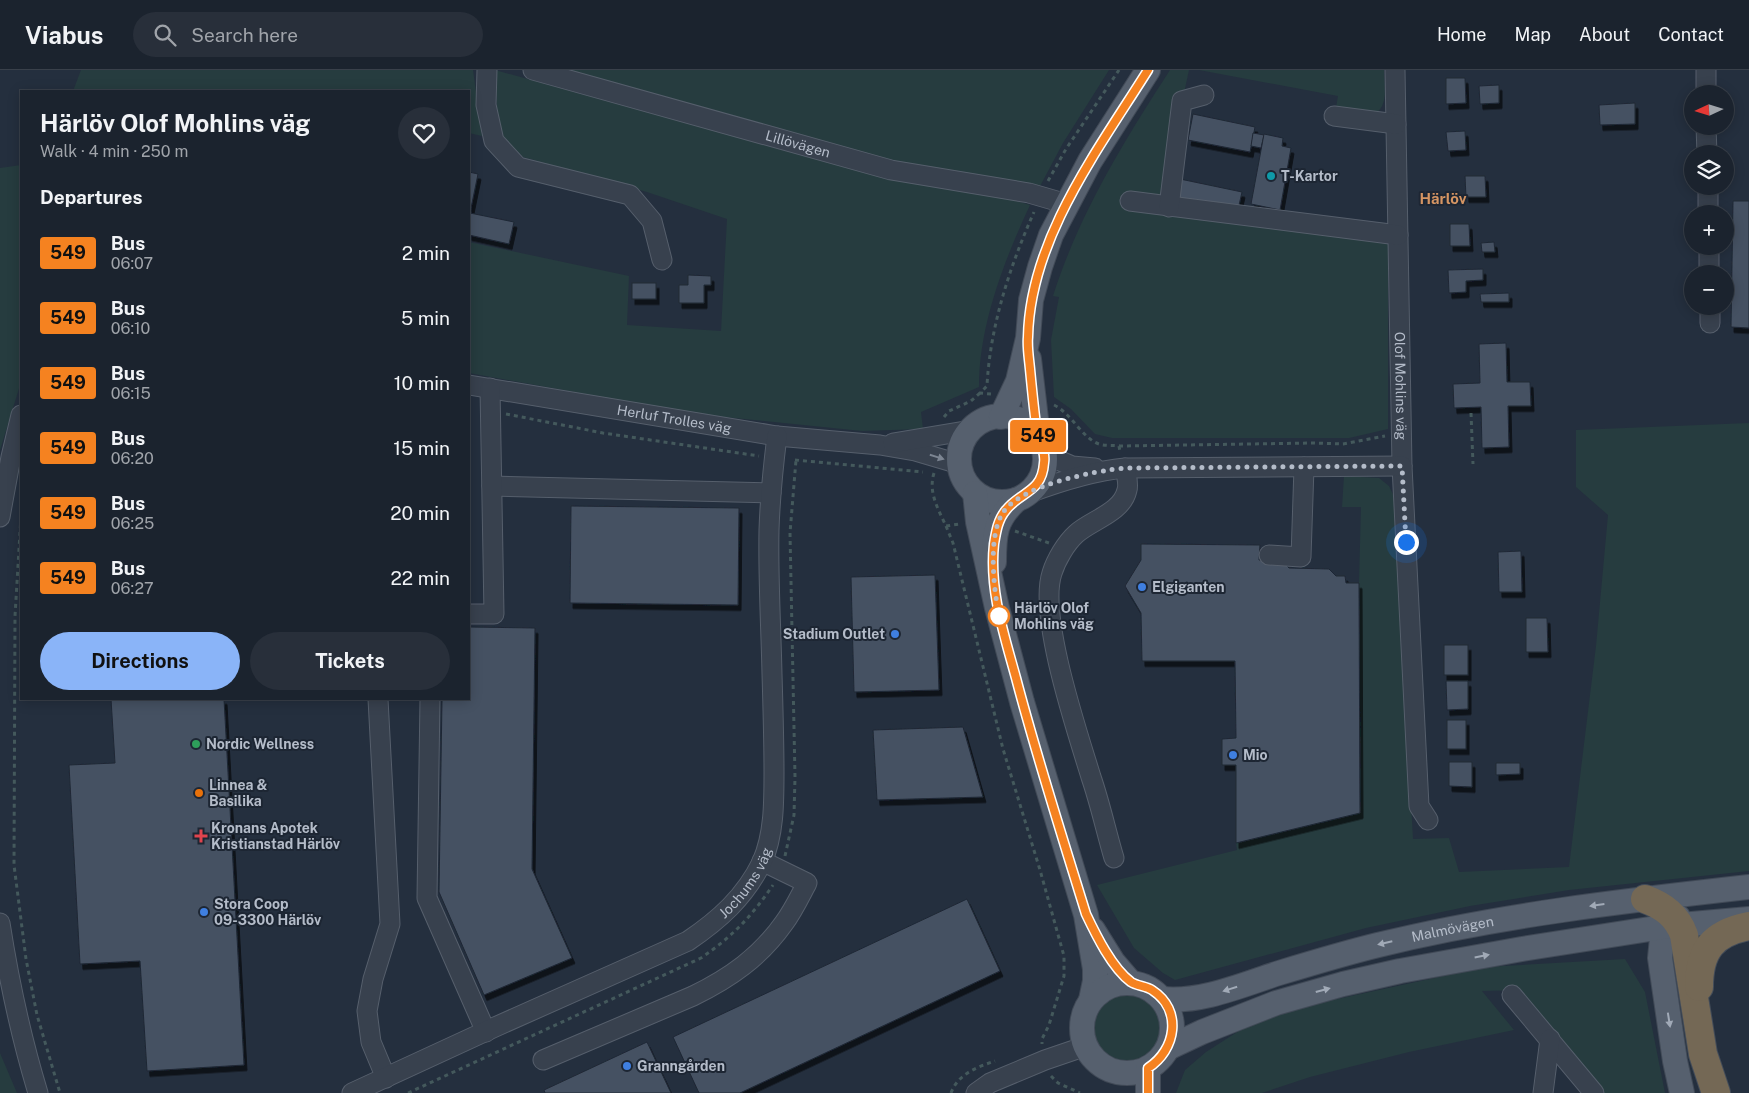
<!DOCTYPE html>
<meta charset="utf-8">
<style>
:root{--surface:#1b232e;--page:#282f3a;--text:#f1f3f6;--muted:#a0a4aa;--line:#39404a;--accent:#8ab4f8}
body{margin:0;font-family:"Public Sans",sans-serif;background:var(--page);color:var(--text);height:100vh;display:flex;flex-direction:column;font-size:19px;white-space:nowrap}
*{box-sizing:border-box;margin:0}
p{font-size:16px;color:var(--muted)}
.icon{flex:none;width:28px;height:28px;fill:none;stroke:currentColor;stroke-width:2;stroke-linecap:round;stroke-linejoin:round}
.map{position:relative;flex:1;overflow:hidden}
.side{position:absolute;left:20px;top:20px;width:450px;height:610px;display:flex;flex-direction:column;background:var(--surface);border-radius:0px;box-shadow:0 2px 12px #0003,0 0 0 1px var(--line)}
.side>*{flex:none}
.badge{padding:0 10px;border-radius:4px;font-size:18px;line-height:32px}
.needle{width:32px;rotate:266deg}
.tools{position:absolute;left:1684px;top:15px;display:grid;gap:10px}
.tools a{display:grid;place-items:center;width:50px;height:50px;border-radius:50%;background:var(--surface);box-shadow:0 2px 12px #0003,0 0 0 1px var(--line);font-size:25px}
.you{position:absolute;width:25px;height:25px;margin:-12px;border:4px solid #fff;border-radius:50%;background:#1a73e8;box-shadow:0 0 0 8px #1a73e833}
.map>.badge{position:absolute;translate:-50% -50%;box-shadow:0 0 0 2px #fff}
h2{padding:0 20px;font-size:19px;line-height:45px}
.round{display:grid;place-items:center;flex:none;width:52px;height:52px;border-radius:26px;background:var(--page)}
.summary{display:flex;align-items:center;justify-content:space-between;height:85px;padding:0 20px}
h1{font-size:24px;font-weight:700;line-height:38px}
.cta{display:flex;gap:10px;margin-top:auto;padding:10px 20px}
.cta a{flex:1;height:58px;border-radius:30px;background:var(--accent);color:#111;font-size:20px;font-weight:700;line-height:58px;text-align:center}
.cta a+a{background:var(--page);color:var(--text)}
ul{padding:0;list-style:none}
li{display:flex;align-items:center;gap:15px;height:65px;padding:0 20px}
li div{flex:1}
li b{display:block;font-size:19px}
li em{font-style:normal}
li .badge{min-width:55px;font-weight:700;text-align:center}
header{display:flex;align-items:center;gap:30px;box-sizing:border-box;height:70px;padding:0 25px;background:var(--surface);border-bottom:1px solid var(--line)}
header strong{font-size:24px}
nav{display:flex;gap:28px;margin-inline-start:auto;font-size:18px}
.search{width:350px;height:45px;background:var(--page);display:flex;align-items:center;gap:12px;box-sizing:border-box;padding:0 18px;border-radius:28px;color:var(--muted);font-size:19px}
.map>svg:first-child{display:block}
</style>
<header>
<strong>Viabus</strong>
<div class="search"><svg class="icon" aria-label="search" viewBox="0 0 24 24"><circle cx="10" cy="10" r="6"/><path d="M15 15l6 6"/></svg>Search here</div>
<nav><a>Home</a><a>Map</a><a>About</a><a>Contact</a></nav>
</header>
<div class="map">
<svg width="1749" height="1023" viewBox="0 0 1749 1023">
<defs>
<filter id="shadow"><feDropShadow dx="3" dy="5.5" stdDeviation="0" flood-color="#0009"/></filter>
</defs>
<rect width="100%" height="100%" fill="#242f3e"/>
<g fill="#263c3f">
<polygon points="81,0 473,0 482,66 469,63 469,21 73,21"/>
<path d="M495 0 873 105 987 122 1030 135C1004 191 979 255 979 317L921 342 923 359 862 361 695 344 469 303V172L629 206 627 255 721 261 727 149 647 122 523 87 503 68 497 38Z"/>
<polygon points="549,0 1109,0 1063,73 1038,120 903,95"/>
<path d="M1170 0H1189L1158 144 1388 173V359L1349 368H1112L1095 364 1071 339 1054 327 1051 270 1059 227 1053 226C1079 144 1124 71 1170 0Z"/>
<path d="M1199 0H1384C1384 14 1389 34 1376 43L1336 38 1338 26Z"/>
<polygon points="21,95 21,312 0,380 0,98"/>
<polygon points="1749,353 1749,801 1569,820 1470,836 1366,858 1175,910 1163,903 1134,878 1097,815 1237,780 1236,773 1360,743 1359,513 1361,437 1342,437 1344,406 1379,408 1389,416 1394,427 1413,769 1449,768 1459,802 1569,797 1596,576 1608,445 1576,417 1576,360"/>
<polygon points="1625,889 1645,922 1665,1023 1599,1023 1521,920 1482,921 1514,960 1409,982 1310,1007 1262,1023 1176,1023 1185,1000 1206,982 1245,957 1305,936 1485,897"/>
<circle cx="1127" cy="958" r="36"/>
<polygon points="0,983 17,1023 0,1023"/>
</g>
<g fill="#455162" stroke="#1f2835" filter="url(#shadow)">
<polygon points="1446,8 1465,8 1466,33 1446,34"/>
<polygon points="1499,15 1499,33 1480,34 1479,16"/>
<polygon points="1635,33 1635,54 1600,55 1599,35"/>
<polygon points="1193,44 1255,57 1250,82 1188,70"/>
<polygon points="1465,61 1466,80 1448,81 1446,62"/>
<polygon points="1253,63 1264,65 1261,78 1251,76"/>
<polygon points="1264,64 1283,68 1282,76 1291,78 1280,140 1251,134"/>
<polygon points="469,102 478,104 470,143 514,152 509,174 469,165"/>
<polygon points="1465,106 1485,106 1486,127 1466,127"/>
<polygon points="1180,109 1242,122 1237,144 1176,131"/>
<polygon points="1733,131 1749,131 1749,258 1731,257"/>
<polygon points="1450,154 1469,154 1470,176 1450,176"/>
<polygon points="1494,172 1495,182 1482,182 1481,173"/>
<polygon points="1483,199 1483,210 1466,211 1466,222 1449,223 1448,200"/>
<polygon points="688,205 711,206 711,215 704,215 704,233 679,233 679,215 688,215"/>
<rect x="632" y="213" width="24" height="16"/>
<polygon points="1509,223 1509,232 1481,232 1480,224"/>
<polygon points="1506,273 1507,312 1530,312 1531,336 1508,336 1509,377 1482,378 1481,337 1454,338 1453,314 1480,313 1479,274"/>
<polygon points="571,436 739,438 738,535 570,533"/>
<polygon points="1141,474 1260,475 1259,490 1282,491 1289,498 1329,499 1336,506 1345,506 1346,513 1359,513 1360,743 1236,773 1236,695 1222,695 1222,669 1236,668 1235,591 1142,591 1141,543 1125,516 1141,490"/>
<polygon points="1521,481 1522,522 1499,522 1498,482"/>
<polygon points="935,505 939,620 854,622 851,507"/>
<polygon points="1526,548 1547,548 1548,582 1526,582"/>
<polygon points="469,557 535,558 532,799 572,888 484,925 439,822 442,629 469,629"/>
<rect x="1444" y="575" width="24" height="30"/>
<polygon points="1446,611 1468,611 1468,639 1447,640"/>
<polygon points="111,629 224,629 244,995 147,1001 140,891 80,894 69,695 115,693"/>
<rect x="1447" y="650" width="19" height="29"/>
<polygon points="963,657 983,727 877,730 873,660"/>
<polygon points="1449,692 1472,692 1472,717 1449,716"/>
<polygon points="1496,693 1520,693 1520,704 1496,705"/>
<polygon points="967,829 1000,901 740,1023 699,1023 673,967"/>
<polygon points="647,972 671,1023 545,1023 544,1020"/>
</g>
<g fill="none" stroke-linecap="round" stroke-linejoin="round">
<defs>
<g id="minor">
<polyline points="487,0 486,35 494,71 518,97 630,125 652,151 662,190"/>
<path id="s1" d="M533 0 891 100 1029 123 1067 134"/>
<path id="s2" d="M1395 0 1402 396 1419 736 1428 750"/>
<polyline points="1706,0 1706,24"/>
<polyline points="1334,46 1396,54"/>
<polyline points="1706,56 1707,84"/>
<polyline points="1708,116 1708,144"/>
<polyline points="1130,131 1398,165"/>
<polyline points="1169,137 1182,31 1204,25"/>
<polyline points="1709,176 1709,204"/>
<polyline points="1710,236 1710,253"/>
<path id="s3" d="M469 315 777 366 880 375 915 381 959 394"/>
<polyline points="893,373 971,360"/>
<polyline points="1044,384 1072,396 1095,398"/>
<polyline points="492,416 771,423"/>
<path d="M1029 423C1061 411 1092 401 1125 398L1402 396"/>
<polyline points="0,447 11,387 21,345"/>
<polyline points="1269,485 1301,487 1304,397"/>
<polyline points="469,544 494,544 490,318"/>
<polyline points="378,629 390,854 373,909 367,941 371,972 386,1008"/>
<polyline points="430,629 427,828 486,962"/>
<path d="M1114 788C1106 761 1100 733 1091 707 1077 661 1038 546 1052 503 1056 490 1066 473 1076 464 1091 450 1122 443 1127 420 1129 414 1126 404 1125 398"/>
<path d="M0 853C9 911 21 967 38 1023"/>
<polyline points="1512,925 1594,1023"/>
<path d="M543 990 693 926C730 908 760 887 784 853 793 841 800 826 807 813L762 791"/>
<path id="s4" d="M352 1023 495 957 688 871C719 850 745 827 762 792 774 765 774 733 774 703 774 670 773 637 772 604 771 557 768 508 769 460 770 429 773 398 777 366"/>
<polyline points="976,1023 990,1013 1045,990 1086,976"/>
<polyline points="1543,1023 1550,969"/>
</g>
<g id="major">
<polyline points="1029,289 1038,366"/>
<circle cx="1002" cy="389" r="43"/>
<polyline points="1001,347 1018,311 1028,268 1031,230 1040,197 1051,165 1090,91 1148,0"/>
<polyline points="975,423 978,452 997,538 1022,632 1086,845 1095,899 1095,911 1091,930"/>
<path d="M994 492C994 464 995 450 1016 430"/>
<polyline points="1678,847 1669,856 1662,868 1660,888 1675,991 1682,1023"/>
<polyline points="1093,860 1113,892 1131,913"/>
<circle cx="1127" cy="958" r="45"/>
<path id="s5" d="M1162 929C1201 933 1242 915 1279 903 1312 893 1345 883 1378 875 1500 845 1624 831 1749 817"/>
<polyline points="1168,978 1202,962 1276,933 1343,914 1400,901 1522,879 1669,856 1749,849"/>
<polyline points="1148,1023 1148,998"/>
</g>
<g id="highway">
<path d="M1645 829C1664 836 1677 846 1684 865L1703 984 1716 1023"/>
<path d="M1699 917C1699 880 1713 863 1749 856"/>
</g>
</defs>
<use href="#minor" stroke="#565f6c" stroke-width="21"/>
<use href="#major" stroke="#414a57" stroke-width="26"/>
<use href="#highway" stroke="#434c59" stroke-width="30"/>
<g stroke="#44595c" stroke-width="3" stroke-dasharray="4 4" stroke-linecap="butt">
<polyline points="1048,111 1066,79 1119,0"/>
<path d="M991 324 980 323 987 316C990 256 1010 196 1034 142"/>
<path d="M1054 335C1071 343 1083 369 1099 374 1105 376 1112 375 1119 376L1120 382"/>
<polyline points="1471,343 1473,394"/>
<polyline points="506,344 603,363 759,386"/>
<polyline points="944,347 949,341 971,331 980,323"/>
<polyline points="1119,376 1314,373 1343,374 1385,366"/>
<polyline points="795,390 923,402"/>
<path d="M934 403C928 422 938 439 946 456L960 454"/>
<polyline points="21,446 15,546 14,795 26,889 37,945 60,1023"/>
<polyline points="946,456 953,473 1003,679 1040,800 1064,886 1064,906 1049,955 1042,969 1042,974"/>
<polyline points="1015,461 1049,473"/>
<polyline points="785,786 794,745 795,707 790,463 796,390"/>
<polyline points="1051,1006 1058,1013 1080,1023"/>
<path d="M408 1023 701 888C733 866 751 847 773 815"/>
<path d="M951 1023C958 1004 977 997 995 991"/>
</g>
<use href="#minor" stroke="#38414e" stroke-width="19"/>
<use href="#major" stroke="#56606e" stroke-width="24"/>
<use href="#highway" stroke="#746855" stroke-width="28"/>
</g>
<defs><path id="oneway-solid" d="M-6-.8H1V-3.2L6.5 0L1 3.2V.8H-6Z" transform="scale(1.25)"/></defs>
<use fill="#7c8592" href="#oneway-solid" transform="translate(937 387) rotate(17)"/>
<g fill="#a1aab7">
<use href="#oneway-solid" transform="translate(1597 835) rotate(172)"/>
<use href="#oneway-solid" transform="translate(1385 873) rotate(167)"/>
<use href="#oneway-solid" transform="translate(1482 886) rotate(-11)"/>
<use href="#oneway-solid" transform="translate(1230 919) rotate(163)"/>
<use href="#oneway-solid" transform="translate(1323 920) rotate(-15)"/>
<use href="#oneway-solid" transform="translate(1669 950) rotate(81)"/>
</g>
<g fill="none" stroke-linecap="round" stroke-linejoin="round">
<defs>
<path id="line" d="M1148 1023V998C1176 980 1183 940 1152 920 1146 916 1137 916 1131 912 1112 898 1096 865 1086 844 1062 766 1037 688 1016 608 1004 564 989 520 994 474 996 462 998 449 1006 440 1021 421 1042 423 1044 393 1046 381 1039 373 1037 362 1034 341 1032 320 1030 299 1029 288 1027 277 1028 267 1030 169 1098 80 1148 0"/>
</defs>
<use href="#line" stroke="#fff" stroke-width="11"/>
<use href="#line" stroke="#f58220" stroke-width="8"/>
<path stroke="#b4bcc9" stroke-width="5" stroke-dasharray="0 9" d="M999 546C994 520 987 464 1004 441 1023 415 1094 401 1125 398L1402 396 1406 472"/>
</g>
<circle fill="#0f9aa8" stroke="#1d2633" stroke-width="2" cx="1271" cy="106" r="5"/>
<g fill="#3f7fe0" stroke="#1d2633" stroke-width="2">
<circle cx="1142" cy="517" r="5"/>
<circle cx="895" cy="564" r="5"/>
<circle cx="1233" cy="685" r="5"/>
<circle cx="204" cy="842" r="5"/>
<circle cx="627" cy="996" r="5"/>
</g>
<circle fill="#fff" stroke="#f58220" stroke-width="2.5" cx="999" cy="546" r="10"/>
<circle fill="#2e9e5b" stroke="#1d2633" stroke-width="2" cx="196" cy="674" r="5"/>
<circle fill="#e8710a" stroke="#1d2633" stroke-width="2" cx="199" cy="723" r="5"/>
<path fill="#e0444e" stroke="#1d2633" stroke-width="2" d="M198.5 758.5h5v5h5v5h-5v5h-5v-5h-5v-5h5z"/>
<g text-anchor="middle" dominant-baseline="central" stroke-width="4" stroke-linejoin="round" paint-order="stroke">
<g font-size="14" fill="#b4bcc9" stroke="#1d2633">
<text stroke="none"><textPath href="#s1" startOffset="275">Lillövägen</textPath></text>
<text stroke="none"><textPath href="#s2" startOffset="316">Olof Mohlins väg</textPath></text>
<text stroke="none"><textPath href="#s3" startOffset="208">Herluf Trolles väg</textPath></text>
<text stroke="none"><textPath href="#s4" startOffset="452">Jochums väg</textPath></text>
<text stroke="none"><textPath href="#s5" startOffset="300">Malmövägen</textPath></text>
</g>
<g font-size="14" font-weight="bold" fill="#b4bcc9" stroke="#1d2633" text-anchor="start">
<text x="1281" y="106">T-Kartor</text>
<text x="1152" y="517">Elgiganten</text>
<text x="885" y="564" text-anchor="end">Stadium Outlet</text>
<text x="206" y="674">Nordic Wellness</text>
<text x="1243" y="685">Mio</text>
<text x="209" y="715">Linnea &amp;<tspan x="209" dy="16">Basilika</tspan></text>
<text x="211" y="758">Kronans Apotek<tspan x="211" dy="16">Kristianstad Härlöv</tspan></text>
<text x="214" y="834">Stora Coop<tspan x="214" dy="16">09-3300 Härlöv</tspan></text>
<text x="637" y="996">Granngården</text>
</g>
<g font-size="14" font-weight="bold" fill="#b4bcc9" stroke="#1d2633" text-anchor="start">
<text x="1014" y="538">Härlöv Olof<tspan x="1014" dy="16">Mohlins väg</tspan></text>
</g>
<g font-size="15" font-weight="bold" fill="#d59563" stroke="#1d2633">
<text x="1443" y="128">Härlöv</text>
</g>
</g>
</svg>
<div class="tools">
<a><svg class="needle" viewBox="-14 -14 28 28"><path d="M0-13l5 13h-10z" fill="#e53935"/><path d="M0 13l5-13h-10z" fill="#a0a4aa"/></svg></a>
<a><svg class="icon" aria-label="layers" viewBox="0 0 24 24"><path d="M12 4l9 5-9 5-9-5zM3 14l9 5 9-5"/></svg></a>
<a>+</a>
<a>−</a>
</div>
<div class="you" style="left:1406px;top:472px"></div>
<b class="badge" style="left:1038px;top:366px;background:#f58220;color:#111">549</b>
<section class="side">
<div class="summary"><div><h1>Härlöv Olof Mohlins väg</h1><p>Walk · 4 min · 250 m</p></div><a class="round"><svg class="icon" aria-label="heart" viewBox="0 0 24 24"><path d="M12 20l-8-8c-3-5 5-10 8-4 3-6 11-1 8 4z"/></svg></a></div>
<h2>Departures</h2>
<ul>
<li><span class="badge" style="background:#f58220;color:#111">549</span><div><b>Bus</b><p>06:07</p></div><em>2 min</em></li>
<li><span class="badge" style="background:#f58220;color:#111">549</span><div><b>Bus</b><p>06:10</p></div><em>5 min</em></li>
<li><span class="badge" style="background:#f58220;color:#111">549</span><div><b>Bus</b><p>06:15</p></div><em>10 min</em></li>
<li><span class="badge" style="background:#f58220;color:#111">549</span><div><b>Bus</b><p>06:20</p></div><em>15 min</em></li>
<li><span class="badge" style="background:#f58220;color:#111">549</span><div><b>Bus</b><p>06:25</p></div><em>20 min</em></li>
<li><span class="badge" style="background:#f58220;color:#111">549</span><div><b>Bus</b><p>06:27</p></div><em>22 min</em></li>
</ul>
<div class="cta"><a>Directions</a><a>Tickets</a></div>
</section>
</div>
